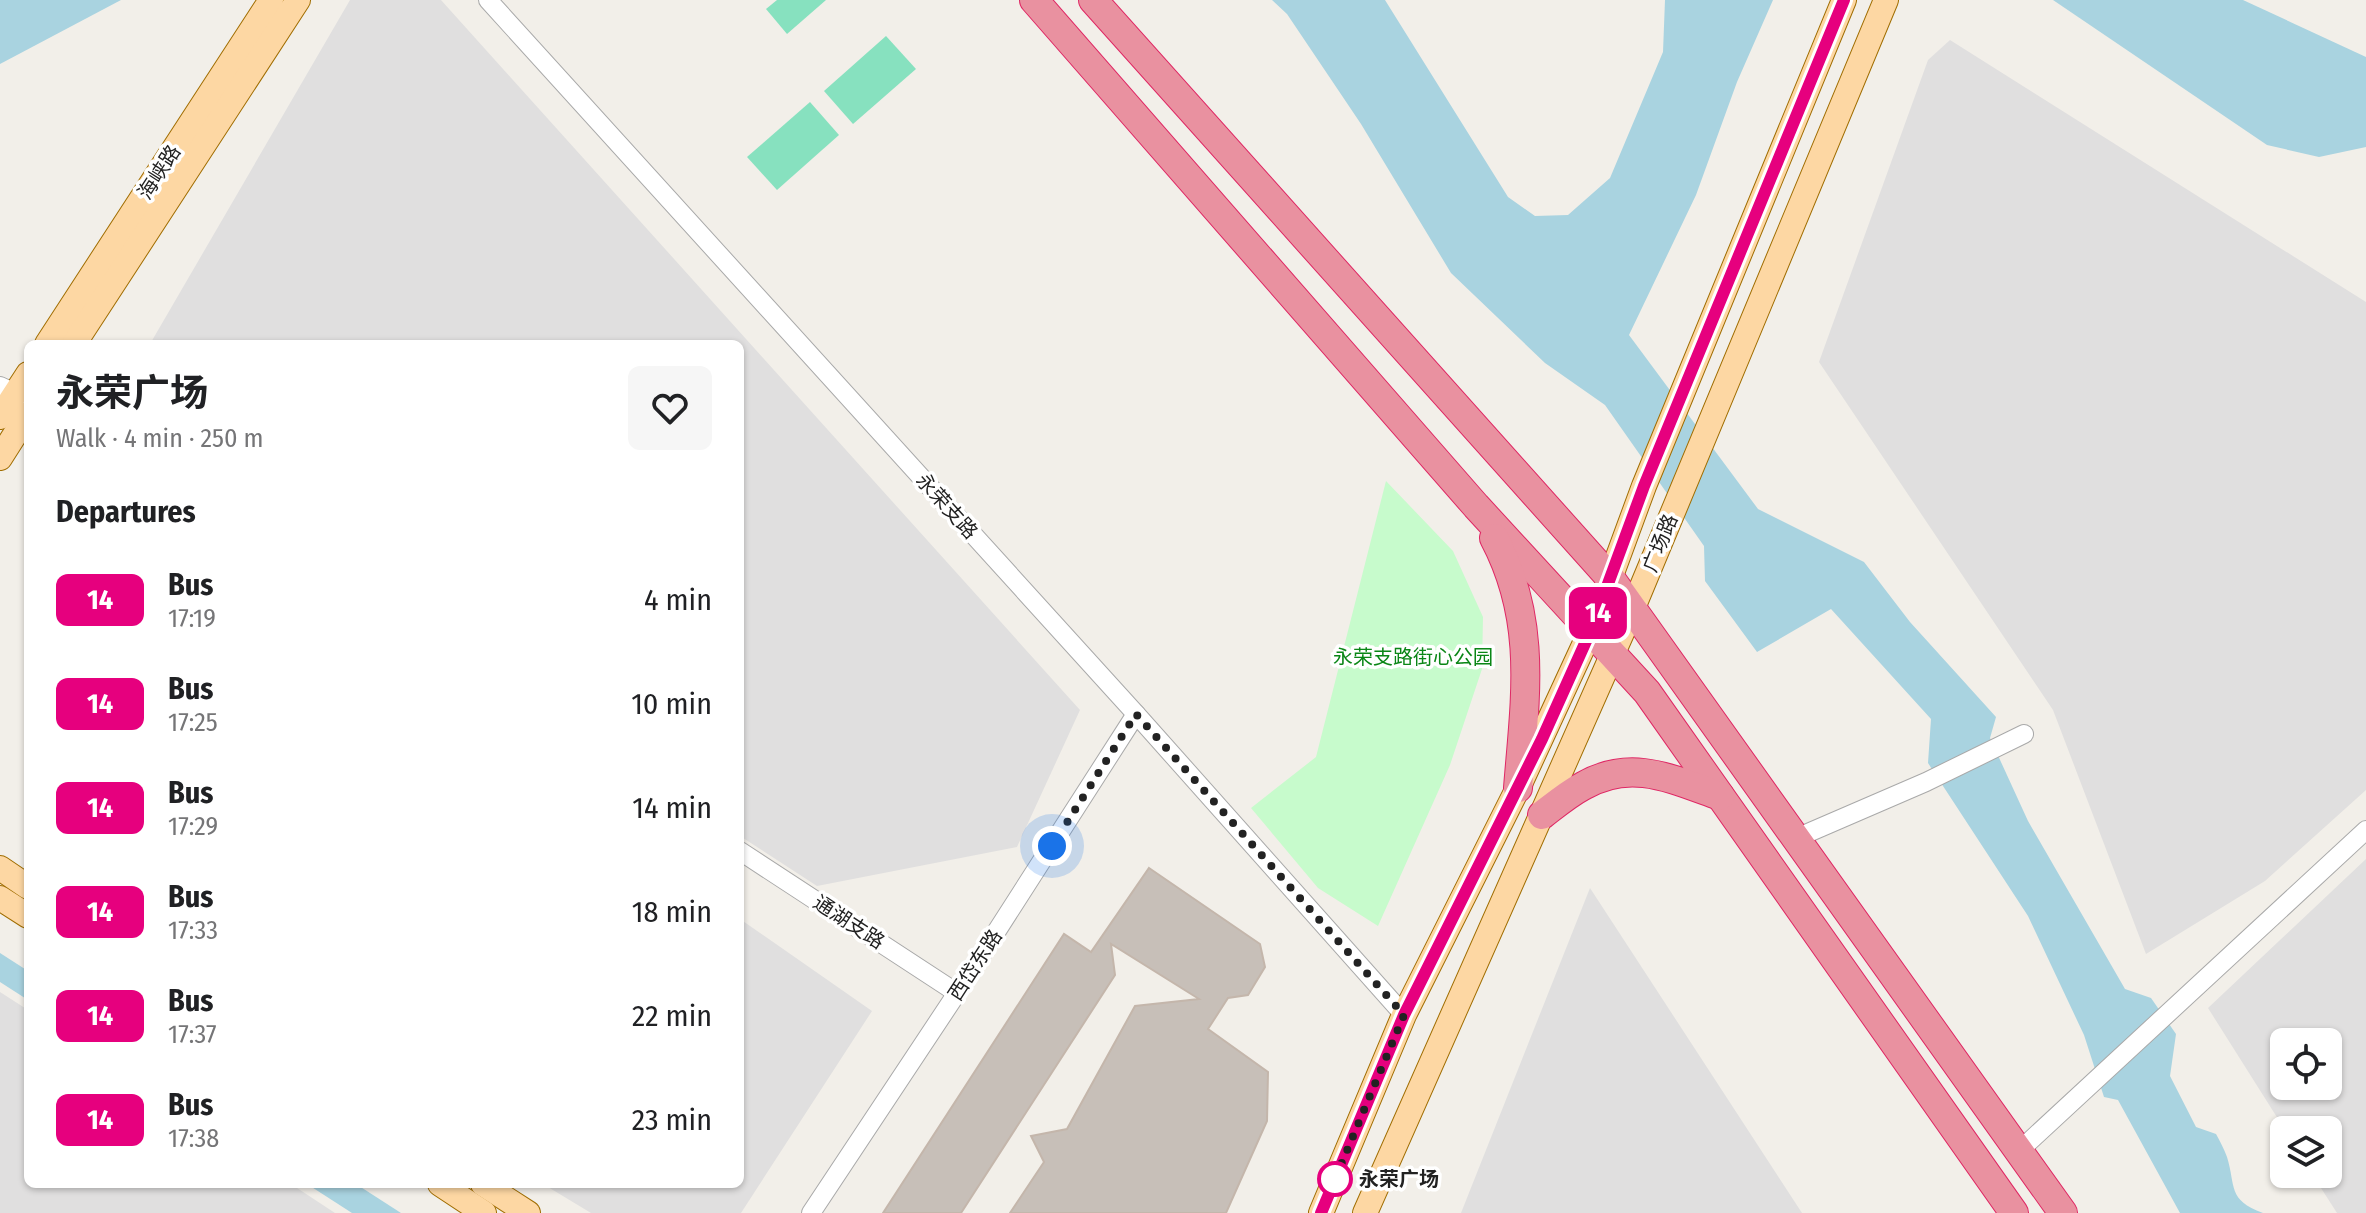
<!DOCTYPE html>
<meta charset="utf-8">
<style>
:root{--surface:#fff;--page:#f6f6f6;--text:#202124;--muted:#757577}
body{margin:0;font-family:"Fira Sans Condensed","Noto Sans SC",sans-serif;background:var(--page);color:var(--text);height:100vh;display:flex;flex-direction:column;font-size:30px;white-space:nowrap}
*{box-sizing:border-box;margin:0}
p{font-size:26px;color:var(--muted)}
.icon{flex:none;width:44px;height:44px;fill:none;stroke:currentColor;stroke-width:2;stroke-linecap:round;stroke-linejoin:round}
.map{position:relative;flex:1;overflow:hidden}
.sheet{position:absolute;left:24px;top:340px;width:720px;height:848px;display:flex;flex-direction:column;background:var(--surface);border-radius:12px;box-shadow:0 2px 6px #0004}
.sheet>*{flex:none}
.badge{padding:0 16px;border-radius:12px;font-size:28px;line-height:52px}
.buttons{position:absolute;left:2270px;top:1028px;display:grid;gap:16px}
.buttons a{display:grid;place-items:center;width:72px;height:72px;border-radius:12px;background:var(--surface);box-shadow:0 2px 6px #0004;font-size:40px}
.you{position:absolute;width:40px;height:40px;margin:-20px;border:6px solid #fff;border-radius:50%;background:#1a73e8;box-shadow:0 0 0 12px #1a73e833}
.map>.badge{position:absolute;translate:-50% -50%;box-shadow:0 0 0 4px #fff}
h2{padding:0 32px;font-size:30px;line-height:72px}
.round{display:grid;place-items:center;flex:none;width:84px;height:84px;border-radius:12px;background:var(--page)}
.headline{display:flex;align-items:center;justify-content:space-between;height:136px;padding:0 32px}
h1{font-size:38px;font-weight:700;line-height:60px}
ul{padding:0;list-style:none}
li{display:flex;align-items:center;gap:24px;height:104px;padding:0 32px}
li div{flex:1}
li b{display:block;font-size:30px}
li em{font-style:normal}
li .badge{min-width:88px;font-weight:700;text-align:center}
.map>svg:first-child{display:block}
</style>
<div class="map">
<svg width="2366" height="1213" viewBox="0 0 2366 1213">
<rect width="100%" height="100%" fill="#f2efe9"/>
<g fill="#e0dfdf" fill-rule="evenodd">
<polygon points="350,0 441,0 1080,710 1017,847 817,886 740,836 740,344 150,344"/>
<polygon points="1950,40 2366,302 2366,790 2265,881 2146,954 2053,710 1819,362 1928,60"/>
<path d="M2366 859V1213H2337L2312 1174H2328V1130H2285L2208 1008ZM2284 1042H2328V1086H2284Z"/>
<polygon points="1590,888 1802,1213 1461,1213"/>
<polygon points="740,919 872,1011 741,1213 591,1213 543,1184 740,1184"/>
<polygon points="0,992 28,1010 28,1184 291,1184 335,1213 0,1213"/>
</g>
<polygon fill="#c7fbcc" points="1386,481 1453,551 1483,617 1482,669 1450,765 1378,926 1318,888 1251,808 1316,757"/>
<g fill="#87e1bf">
<polygon points="777,0 826,0 787,34 766,9"/>
<polygon points="886,36 916,69 853,124 824,91"/>
<polygon points="810,102 839,135 777,190 747,157"/>
</g>
<g fill="#a9d3e0">
<polygon points="0,0 121,0 0,64"/>
<path d="M1272 0H1385L1508 197 1535 216 1568 215 1610 178 1663 52 1665 0H1773L1737 82 1696 195 1629 335 1758 509 1864 562 1910 622 1996 717 1990 738 2028 821 2125 989 2151 998 2176 1034 2170 1076 2196 1127 2216 1134C2220 1141 2224 1149 2227 1157 2236 1186 2227 1200 2263 1213H2180L2118 1100 2104 1097 2084 1035 2028 916 1928 763 1931 719 1831 609 1757 652 1705 581 1704 546 1605 405 1545 363 1451 273 1361 124 1287 14Z"/>
<polygon points="2053,0 2243,0 2366,57 2366,147 2319,157 2267,145"/>
<polygon points="0,953 28,971 28,1000 0,982"/>
<polygon points="307,1184 356,1184 401,1213 352,1213"/>
</g>
<polygon fill="#c7bfb8" stroke="#c4b6ab" stroke-width="2" points="1149,868 1260,944 1265,967 1248,995 1228,998 1208,1029 1268,1072 1267,1121 1226,1213 1010,1213 1044,1162 1031,1136 1067,1129 1135,1006 1199,999 1111,944 1115,975 961,1213 883,1213 1064,934 1091,952"/>
<g fill="none" stroke-linecap="round" stroke-linejoin="round">
<defs>
<g id="minor">
<polyline points="488,0 1136,714 1404,1015"/>
<polyline points="0,386 28,399"/>
<polyline points="1794,839 1926,782 2024,734"/>
<polyline points="740,851 957,993"/>
<polyline points="2019,1151 2366,830"/>
<polyline points="811,1213 957,993 1136,714"/>
</g>
<g id="major">
<polyline points="47,344 271,0"/>
<polyline points="74,344 298,0"/>
<polyline points="0,417 28,374"/>
<polyline points="0,458 28,414"/>
<polyline points="0,868 28,887"/>
<polyline points="0,898 28,916"/>
<polyline points="440,1184 484,1213"/>
<polyline points="483,1184 528,1213"/>
<polyline points="1321,1213 1404,1015 1518,788 1591,630 1644,486 1844,0"/>
<polyline points="1365,1213 1633,608 1886,0"/>
</g>
<g id="highway">
<polyline points="1034,0 1476,506 1647,692 2014,1213"/>
<polyline points="1093,0 1611,579 2063,1213"/>
<path d="M1494 538C1538 621 1525 699 1518 788"/>
<path d="M1542 815C1555 805 1568 794 1583 786 1631 758 1672 779 1720 796"/>
</g>
</defs>
<use href="#minor" stroke="#a9a9a9" stroke-width="20"/>
<use href="#major" stroke="#a06d00" stroke-width="26"/>
<use href="#highway" stroke="#df2764" stroke-width="30"/>
<use href="#minor" stroke="#fff" stroke-width="18"/>
<use href="#major" stroke="#fdd7a3" stroke-width="24"/>
<use href="#highway" stroke="#e991a0" stroke-width="28"/>
</g>
<g fill="none" stroke-linecap="round" stroke-linejoin="round">
<defs>
<polyline id="line" points="1321,1213 1404,1015 1542,739 1591,630 1644,486 1844,0"/>
</defs>
<use href="#line" stroke="#fff" stroke-width="18"/>
<use href="#line" stroke="#e6007e" stroke-width="12"/>
<polyline stroke="#222" stroke-width="8" stroke-dasharray="0 14.4" points="1052,846 1136,714 1404,1015 1335,1179"/>
</g>
<circle fill="#fff" stroke="#e6007e" stroke-width="4" cx="1335" cy="1179" r="16"/>
<g text-anchor="middle" dominant-baseline="central" stroke-width="7" stroke-linejoin="round" paint-order="stroke">
<g font-size="20" fill="#222" stroke="#fff">
<text transform="translate(159 172) rotate(-57)">海峡路</text>
<text transform="translate(947 506) rotate(48)">永荣支路</text>
<text transform="translate(1660 543) rotate(-68)">广场路</text>
<text transform="translate(849 922) rotate(33)">通湖支路</text>
<text transform="translate(975 965) rotate(-57)">西岱东路</text>
</g>
<g font-size="20" fill="#0a8616" stroke="#fff">
<text x="1413" y="657">永荣支路街心公园</text>
</g>
<g font-size="20" font-weight="bold" fill="#222" stroke="#fff" text-anchor="start">
<text x="1359" y="1179">永荣广场</text>
</g>
</g>
</svg>
<div class="buttons">
<a><svg class="icon" aria-label="locate" viewBox="0 0 24 24"><circle cx="12" cy="12" r="6"/><path d="M12 2v4M12 18v4M2 12h4M18 12h4"/></svg></a>
<a><svg class="icon" aria-label="layers" viewBox="0 0 24 24"><path d="M12 4l9 5-9 5-9-5zM3 14l9 5 9-5"/></svg></a>
</div>
<div class="you" style="left:1052px;top:846px"></div>
<b class="badge" style="left:1598px;top:613px;background:#e6007e;color:#fff">14</b>
<section class="sheet">
<div class="headline"><div><h1>永荣广场</h1><p>Walk · 4 min · 250 m</p></div><a class="round"><svg class="icon" aria-label="heart" viewBox="0 0 24 24"><path d="M12 20l-8-8c-3-5 5-10 8-4 3-6 11-1 8 4z"/></svg></a></div>
<h2>Departures</h2>
<ul>
<li><span class="badge" style="background:#e6007e;color:#fff">14</span><div><b>Bus</b><p>17:19</p></div><em>4 min</em></li>
<li><span class="badge" style="background:#e6007e;color:#fff">14</span><div><b>Bus</b><p>17:25</p></div><em>10 min</em></li>
<li><span class="badge" style="background:#e6007e;color:#fff">14</span><div><b>Bus</b><p>17:29</p></div><em>14 min</em></li>
<li><span class="badge" style="background:#e6007e;color:#fff">14</span><div><b>Bus</b><p>17:33</p></div><em>18 min</em></li>
<li><span class="badge" style="background:#e6007e;color:#fff">14</span><div><b>Bus</b><p>17:37</p></div><em>22 min</em></li>
<li><span class="badge" style="background:#e6007e;color:#fff">14</span><div><b>Bus</b><p>17:38</p></div><em>23 min</em></li>
</ul>
</section>
</div>
